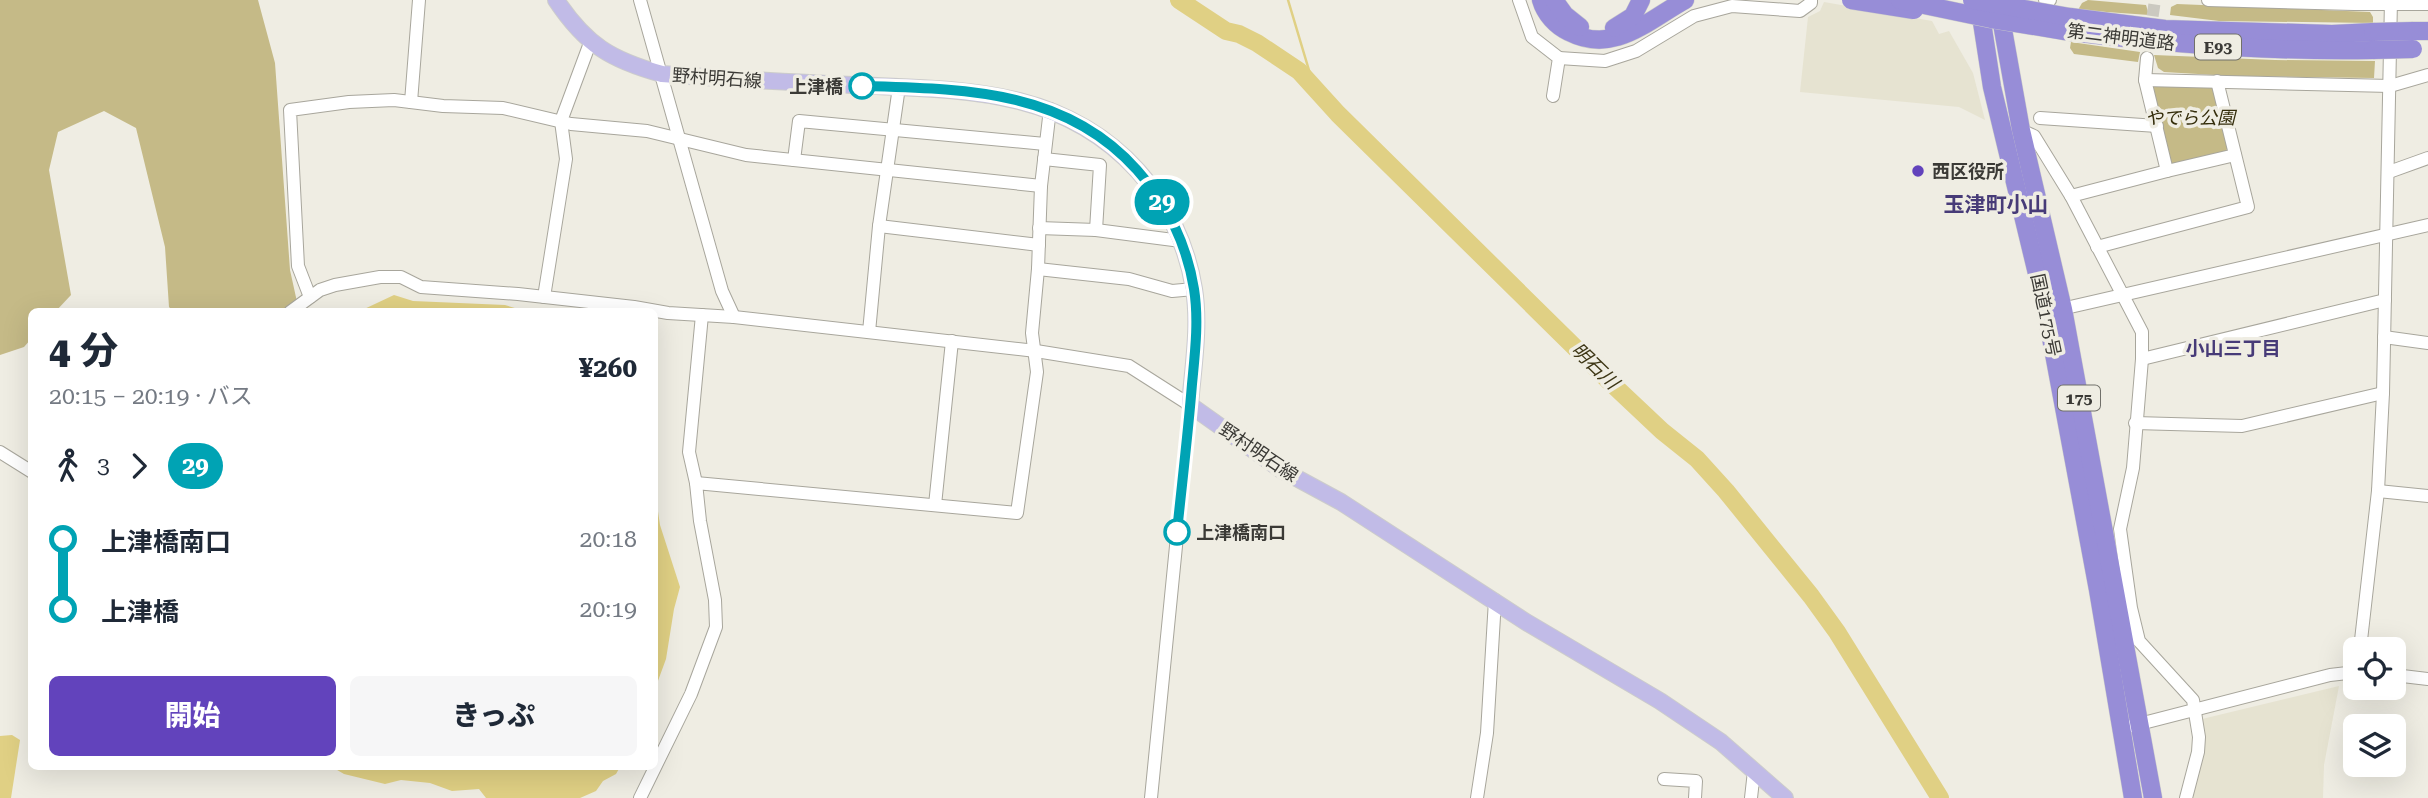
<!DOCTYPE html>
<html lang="ja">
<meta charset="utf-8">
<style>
:root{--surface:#fff;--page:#f6f6f7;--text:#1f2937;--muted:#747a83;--accent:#6243bc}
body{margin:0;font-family:"Roboto Serif","Noto Sans JP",serif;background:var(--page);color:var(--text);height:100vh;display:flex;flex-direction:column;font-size:26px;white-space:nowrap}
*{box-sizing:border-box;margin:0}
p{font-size:23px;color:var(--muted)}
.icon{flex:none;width:38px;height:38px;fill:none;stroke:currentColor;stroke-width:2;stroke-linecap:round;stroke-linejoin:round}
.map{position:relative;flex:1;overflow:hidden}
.details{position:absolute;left:28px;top:308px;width:630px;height:462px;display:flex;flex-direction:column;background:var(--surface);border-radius:10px;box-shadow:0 7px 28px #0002}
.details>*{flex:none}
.badge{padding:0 14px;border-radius:23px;font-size:24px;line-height:46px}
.tools{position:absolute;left:2343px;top:637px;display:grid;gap:14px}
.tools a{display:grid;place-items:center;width:63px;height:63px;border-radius:10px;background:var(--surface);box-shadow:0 7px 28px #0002;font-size:35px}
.map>.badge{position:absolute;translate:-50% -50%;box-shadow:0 0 0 4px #fff}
.legs{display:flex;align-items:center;gap:10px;height:77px;padding:0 21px;font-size:23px}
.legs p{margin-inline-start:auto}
.headline{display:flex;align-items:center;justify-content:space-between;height:119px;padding:0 21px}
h1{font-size:38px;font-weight:800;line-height:52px}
.action{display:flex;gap:14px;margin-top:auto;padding:14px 21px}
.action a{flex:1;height:80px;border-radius:10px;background:var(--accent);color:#fff;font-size:28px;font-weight:800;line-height:80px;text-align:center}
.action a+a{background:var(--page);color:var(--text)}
ul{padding:0 21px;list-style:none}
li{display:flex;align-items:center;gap:24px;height:70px;font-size:26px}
li i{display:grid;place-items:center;width:10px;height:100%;margin:0 9px;background:currentColor}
li i::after{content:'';width:18px;height:18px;margin:-9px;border:5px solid;border-radius:50%;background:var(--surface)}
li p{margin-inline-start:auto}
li:first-child i{background:linear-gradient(#0000 50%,currentColor 0)}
li:last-child i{background:linear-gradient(currentColor 50%,#0000 0)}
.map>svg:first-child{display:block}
</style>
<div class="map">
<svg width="2428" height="798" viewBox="0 0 2428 798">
<rect width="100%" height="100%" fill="#efede3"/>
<g fill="#e6e3d1">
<polygon points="1824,2 1932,21 1939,34 1949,31 1973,73 1985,120 1959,107 1800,92 1808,17 1820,11"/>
<polygon points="2339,686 2324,765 2323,798 2192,798 2202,719"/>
</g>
<g fill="#c5ba87">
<polygon points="0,0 258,0 275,63 290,270 299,311 174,312 169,307 165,247 136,128 104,111 58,132 49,170 71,295 56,311 32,312 31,339 24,347 0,355"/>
<polygon points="2088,0 2146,5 2149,15 2078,10 2082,3"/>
<polygon points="2177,4 2370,12 2373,17 2373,23 2219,21 2170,15 2171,7"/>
<polygon points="2071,42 2140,52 2138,62 2074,54 2070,48"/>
<polygon points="2154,55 2275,60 2375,61 2374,78 2232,76 2164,72 2158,68"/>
<polygon points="2154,84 2214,85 2228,147 2224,155 2175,165 2169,162 2152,88"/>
</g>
<g fill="#e0d084">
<polygon points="394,295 413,301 505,305 525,311 360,311"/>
<polygon points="655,491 660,525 680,587 674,609 666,659 655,689"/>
<polygon points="12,735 20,740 11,798 0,798 0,736"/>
<polygon points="332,767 620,767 616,774 603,781 596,791 580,798 486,798 479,789 452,791 430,783 401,780 385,784 344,774"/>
</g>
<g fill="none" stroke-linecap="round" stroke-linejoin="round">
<polyline stroke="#e0d084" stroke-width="2.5" points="1288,0 1314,87"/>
<polyline stroke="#e0d084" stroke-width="18" points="1179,0 1226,31 1239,34 1257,43 1299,71 1338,114 1610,382 1662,431 1697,459 1726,491 1811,596 1837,632 1940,798"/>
<polyline stroke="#cbc9c0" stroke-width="12" stroke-dasharray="12 6" stroke-linecap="butt" points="2150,34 2155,0"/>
<defs>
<g id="minor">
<polyline points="640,0 722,291 734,317"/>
<polyline points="1519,0 1532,37 1559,58 1553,96"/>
<polyline points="2045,0 2050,0"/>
<polyline points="2208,0 2354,4 2428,4"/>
<polyline points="1559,58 1605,61 1636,51 1694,16 1732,6 1800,11 1811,3 1811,0"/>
<polyline points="2147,58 2145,80 2167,171 2071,196 2142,332 2142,359 2133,468 2120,529 2131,608 2139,641 2193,700 2199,737 2198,752 2186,798"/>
<polyline points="2145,80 2390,86 2428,75"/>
<polyline points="411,102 419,0"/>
<polyline points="2040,118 2157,126"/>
<polyline points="2021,130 2034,136 2071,196"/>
<polyline points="1044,159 1100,165 1096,230"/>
<polyline points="794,160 799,121 1045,144"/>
<polyline points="2167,171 2235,155"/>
<polyline points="2389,172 2428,158"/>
<polyline points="879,226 1039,245"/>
<polyline points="1039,228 1096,230 1181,241"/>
<polyline points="2097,247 2248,207 2217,81"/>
<polyline points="1038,269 1129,279 1172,291 1194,289"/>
<polyline points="310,297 298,266 290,110 349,102 394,100 443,106 503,108 571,124 647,131 746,155 1041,186"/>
<polyline points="544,297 566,159 561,121 590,43"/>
<polyline points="2057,310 2428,225"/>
<polyline points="290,312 320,290 335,285 380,277 401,277 421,287 518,294 634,307 668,313 734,317 1036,351 1129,366 1190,405 1151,798"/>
<polyline points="869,332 879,226 899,87"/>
<polyline points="2384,337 2428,343"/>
<polyline points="2142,359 2385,300"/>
<polyline points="2135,423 2242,426 2383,393"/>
<polyline points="0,452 32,472"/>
<polyline points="696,483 689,452 702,315"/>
<polyline points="2378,491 2428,496"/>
<polyline points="935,505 952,341"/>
<polyline points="2360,649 2378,491 2383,393 2391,0"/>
<polyline points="2394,675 2428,679"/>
<polyline points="2120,729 2330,675 2356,672"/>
<polyline points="1664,779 1696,781 1695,798"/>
<polyline points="640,798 691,694 716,627 715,600 700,521 696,483 1017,513 1037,372 1032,333 1038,269 1041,186 1050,109"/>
<polyline points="1477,798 1487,733 1495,600"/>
<polyline points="1751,798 1754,771"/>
</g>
<path id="major" d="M556 0C586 45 611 60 662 74 726 79 789 82 853 85 958 90 1061 86 1138 171 1167 203 1187 245 1194 289 1200 327 1193 367 1190 405L1280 469 1341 502 1526 622 1660 701 1721 742 1785 798"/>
<g id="highway">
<path d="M1541 0C1545 14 1556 26 1569 32 1614 55 1647 21 1685 0"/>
<polyline points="1554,0 1565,15 1580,27"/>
<polyline points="1979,3 1992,87 2046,311 2098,590 2133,798"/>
<polyline points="1999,7 2021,130 2063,309 2153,798"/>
<polyline points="2070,17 2165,29 2332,34 2373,32"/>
<polyline points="1614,28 1633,16 1641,0"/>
<path d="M2064 31C2167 44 2269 52 2373 50"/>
<polyline points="2413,31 2428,31"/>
</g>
</defs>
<use href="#minor" stroke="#a8a69c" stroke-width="14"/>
<use href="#major" stroke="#cccccb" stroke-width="18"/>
<use href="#highway" stroke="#cccccb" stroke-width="19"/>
<use href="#minor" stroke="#fff" stroke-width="12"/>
<use href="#major" stroke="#c1bbe7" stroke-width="16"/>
<use href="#highway" stroke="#978dd7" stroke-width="18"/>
<defs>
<g id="highway-bridge">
<polyline points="1851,0 1914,10"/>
<polyline points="1900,0 1991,19 2064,31"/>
<polyline points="1972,0 2070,17"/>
<polyline points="2373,32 2413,31"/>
<polyline points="2373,50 2413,49"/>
</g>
</defs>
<use href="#highway-bridge" stroke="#cccccb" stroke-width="19" stroke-linecap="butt"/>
<use href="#highway-bridge" stroke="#978dd7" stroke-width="18"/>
</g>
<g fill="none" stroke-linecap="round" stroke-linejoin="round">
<defs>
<path id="line-1" d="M862 86C963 89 1065 89 1137 170 1167 203 1187 245 1194 289 1199 320 1195 353 1192 384 1188 434 1182 483 1177 532"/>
</defs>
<use href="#line-1" stroke="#fff" stroke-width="16"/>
<use href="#line-1" stroke="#00a3b4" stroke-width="10"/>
</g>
<g fill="#fff" stroke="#00a3b4" stroke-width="3.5">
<circle cx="862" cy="86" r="12"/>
<circle cx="1177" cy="532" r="12"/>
</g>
<circle fill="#6243bc" stroke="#efede3" stroke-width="2.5" cx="1918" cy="171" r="7"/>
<g text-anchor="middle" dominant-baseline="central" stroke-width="7" stroke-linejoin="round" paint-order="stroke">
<g fill="#efede3" stroke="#71706a" stroke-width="2">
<rect x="2195" y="34.5" width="46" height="25" rx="5"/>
<rect x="2058" y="385.5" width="42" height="25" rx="5"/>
</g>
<g font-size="16" font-weight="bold" fill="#3b3a36">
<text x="2218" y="47">E93</text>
<text x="2079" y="398">175</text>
</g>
<g font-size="18" fill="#3b3a36" stroke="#efede3">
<text transform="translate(2121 37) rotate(7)">第二神明道路</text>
<text transform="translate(717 78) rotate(4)">野村明石線</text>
<text transform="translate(2046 315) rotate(78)">国道175号</text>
<text transform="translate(1259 452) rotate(34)">野村明石線</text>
</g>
<g font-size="18" font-weight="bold" fill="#3b3a36" stroke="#efede3" text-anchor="end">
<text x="843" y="86">上津橋</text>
<text x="1196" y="532" text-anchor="start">上津橋南口</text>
</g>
<g font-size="18" font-style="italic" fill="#342d0b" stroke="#efede3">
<text x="2190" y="117">やでら公園</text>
</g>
<g font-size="18" font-weight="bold" fill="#3b3a36" stroke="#efede3" text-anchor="start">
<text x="1932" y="171">西区役所</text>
</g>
<g font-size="19" font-weight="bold" fill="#473b78" stroke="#efede3">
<text x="2233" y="348">小山三丁目</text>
</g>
<g font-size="19" font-style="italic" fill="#3d3615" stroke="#efede3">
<text transform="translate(1595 366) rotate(44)">明石川</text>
</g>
<g font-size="21" font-weight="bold" fill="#473b78" stroke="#efede3">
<text x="1996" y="205">玉津町小山</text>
</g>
</g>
</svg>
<div class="tools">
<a><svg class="icon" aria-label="locate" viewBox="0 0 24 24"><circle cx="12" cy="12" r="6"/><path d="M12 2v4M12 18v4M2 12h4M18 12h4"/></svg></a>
<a><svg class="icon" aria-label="layers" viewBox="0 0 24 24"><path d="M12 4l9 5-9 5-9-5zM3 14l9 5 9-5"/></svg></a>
</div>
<b class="badge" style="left:1162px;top:202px;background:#00a3b4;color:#fff">29</b>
<section class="details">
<div class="headline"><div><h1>4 分</h1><p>20:15 – 20:19 · バス</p></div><b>¥260</b></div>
<div class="legs"><svg class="icon" aria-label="walk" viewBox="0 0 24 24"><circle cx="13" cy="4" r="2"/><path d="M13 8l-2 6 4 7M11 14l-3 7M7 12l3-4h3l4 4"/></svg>3<svg class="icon" aria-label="forward" viewBox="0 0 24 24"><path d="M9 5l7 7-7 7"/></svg><b class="badge" style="background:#00a3b4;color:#fff">29</b></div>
<ul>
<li><i style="color:#00a3b4"></i><b>上津橋南口</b><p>20:18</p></li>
<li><i style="color:#00a3b4"></i><b>上津橋</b><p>20:19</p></li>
</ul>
<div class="action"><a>開始</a><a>きっぷ</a></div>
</section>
</div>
